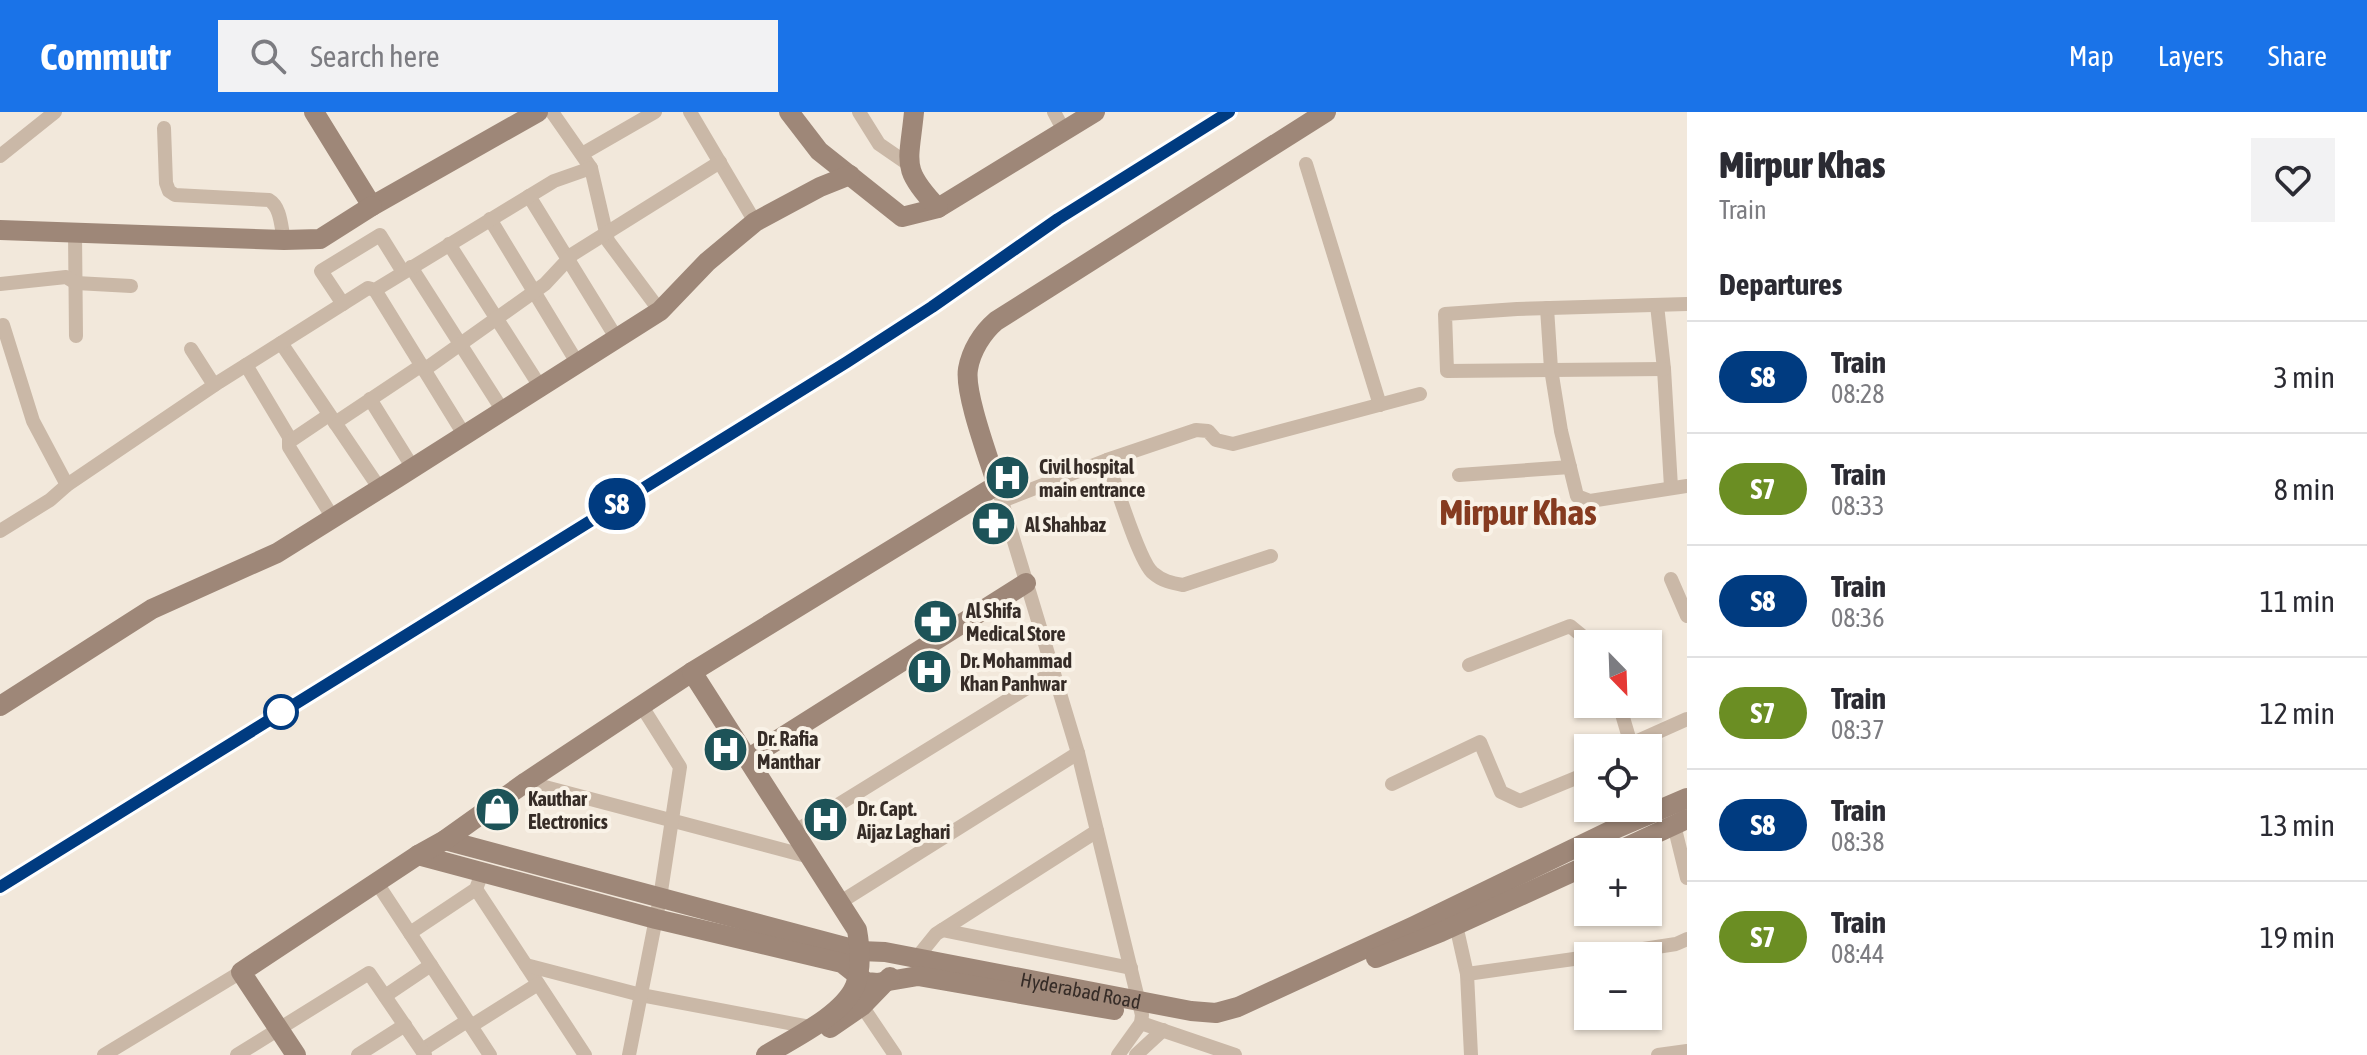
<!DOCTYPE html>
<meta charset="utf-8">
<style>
:root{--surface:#fff;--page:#f2f2f3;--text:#2b2b33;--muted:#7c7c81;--line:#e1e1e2;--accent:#1a73e8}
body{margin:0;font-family:"Asap Condensed",sans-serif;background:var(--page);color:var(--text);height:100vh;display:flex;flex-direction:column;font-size:30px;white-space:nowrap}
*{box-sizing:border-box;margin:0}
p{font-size:26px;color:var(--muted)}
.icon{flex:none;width:44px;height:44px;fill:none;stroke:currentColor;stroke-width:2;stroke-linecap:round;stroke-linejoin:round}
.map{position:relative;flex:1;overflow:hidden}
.panel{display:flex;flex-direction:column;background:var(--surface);width:680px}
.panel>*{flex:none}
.badge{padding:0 16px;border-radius:26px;font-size:28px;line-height:52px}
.needle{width:52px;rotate:157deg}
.tools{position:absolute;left:1574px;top:518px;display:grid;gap:16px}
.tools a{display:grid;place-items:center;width:88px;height:88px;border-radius:0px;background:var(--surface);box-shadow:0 2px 6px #0004;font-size:40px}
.map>.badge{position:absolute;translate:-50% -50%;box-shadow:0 0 0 4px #fff}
h2{padding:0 32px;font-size:30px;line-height:72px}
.round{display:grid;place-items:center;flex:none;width:84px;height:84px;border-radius:0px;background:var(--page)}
.summary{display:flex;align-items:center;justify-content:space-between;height:136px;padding:0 32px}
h1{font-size:38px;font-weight:800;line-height:60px}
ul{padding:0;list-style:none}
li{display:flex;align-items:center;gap:24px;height:112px;padding:0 32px;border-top:2px solid var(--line)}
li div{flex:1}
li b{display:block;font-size:30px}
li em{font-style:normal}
li .badge{min-width:88px;font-weight:700;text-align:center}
header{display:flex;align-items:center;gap:48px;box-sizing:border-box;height:112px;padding:0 40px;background:var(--accent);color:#fff}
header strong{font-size:38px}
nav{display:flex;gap:44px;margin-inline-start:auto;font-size:28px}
.search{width:560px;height:72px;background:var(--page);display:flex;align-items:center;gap:20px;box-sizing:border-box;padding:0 28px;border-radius:0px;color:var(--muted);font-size:30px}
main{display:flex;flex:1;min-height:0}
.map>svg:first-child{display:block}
</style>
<header>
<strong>Commutr</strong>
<div class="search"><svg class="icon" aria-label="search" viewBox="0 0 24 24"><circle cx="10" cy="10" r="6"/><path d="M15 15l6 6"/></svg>Search here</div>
<nav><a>Map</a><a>Layers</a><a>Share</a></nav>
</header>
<main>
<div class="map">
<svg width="1687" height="943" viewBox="0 0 1687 943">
<rect width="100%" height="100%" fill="#f2e8db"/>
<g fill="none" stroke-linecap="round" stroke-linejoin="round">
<g stroke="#cab8a7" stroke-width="14">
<polyline points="552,0 591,56 608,129 660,199"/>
<polyline points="690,0 755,110"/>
<polyline points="859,0 879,32 908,52"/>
<polyline points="1054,0 1064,19"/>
<path d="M164 16 166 71 169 79 175 83 269 88C281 95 281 115 284 128"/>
<polyline points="582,42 655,0"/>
<polyline points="0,44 55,0"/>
<polyline points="1306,52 1380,293"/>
<polyline points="529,84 617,227"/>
<polyline points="490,107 578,252"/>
<polyline points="75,121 76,224"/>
<polyline points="449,132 541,276"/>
<polyline points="411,155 503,299"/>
<polyline points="0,172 66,165 76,171 131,174"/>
<polyline points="375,178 465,324"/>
<polyline points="343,192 321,159 380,123 403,160"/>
<polyline points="1657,193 1664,257 1671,375"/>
<polyline points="1547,196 1551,257 1561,319 1577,384 1590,389 1687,374"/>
<polyline points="3,213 33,309 67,373"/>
<polyline points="281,231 380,377"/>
<polyline points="191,237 214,273"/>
<polyline points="246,253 289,325 289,335 333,406"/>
<polyline points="1664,257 1447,259 1445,202 1517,197 1687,192"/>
<polyline points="424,258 545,172 573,142 720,50"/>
<polyline points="370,287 413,356"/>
<polyline points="335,311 422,253"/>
<polyline points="289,330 329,303"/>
<path d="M1107 348C1115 369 1139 450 1153 461 1162 469 1172 471 1183 473L1271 444"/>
<polyline points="1459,363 1570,355"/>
<polyline points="997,373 1078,641 1142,903 1141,911 1118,943"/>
<polyline points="1002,389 1107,348 1196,318 1208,319 1216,328 1233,332 1420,282"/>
<polyline points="0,419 50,388 67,373 219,270 368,176 375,178 554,69 591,56"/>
<polyline points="1671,467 1687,504"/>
<polyline points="1469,553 1570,514 1592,532"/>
<polyline points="1619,592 1632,636"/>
<polyline points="1631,632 1687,607"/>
<polyline points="526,670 810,745"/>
<polyline points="1392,672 1480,630 1501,680 1520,689 1588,661"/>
<polyline points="1674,713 1687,766"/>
<polyline points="794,720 1053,560"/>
<polyline points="377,771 490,943"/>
<polyline points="476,777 585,943"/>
<polyline points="839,791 1078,641"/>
<polyline points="1456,813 1467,862 1471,943"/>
<polyline points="942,818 1131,856"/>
<polyline points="410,821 476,777 479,769"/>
<polyline points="1598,844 1676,832 1687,827"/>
<polyline points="915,848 936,822 1097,719"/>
<polyline points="526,853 641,883 810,915"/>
<polyline points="1467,862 1588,845"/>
<polyline points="385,884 431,853"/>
<polyline points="862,894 895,943"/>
<polyline points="1141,911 1235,943"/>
<polyline points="471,914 538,872"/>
<polyline points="422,938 467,909"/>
<polyline points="104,943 241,860"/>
<polyline points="237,943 369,861 425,943"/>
<polyline points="358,943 405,913"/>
<polyline points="629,943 660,786 680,655 641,593"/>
<polyline points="1136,943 1163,918"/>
<polyline points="1658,943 1687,939"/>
</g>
<g stroke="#9e8778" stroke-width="20">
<polyline points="314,0 372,94 538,0"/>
<polyline points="789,0 819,39 902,105 938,96 1095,0"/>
<path d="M914 0C909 52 900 56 938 96"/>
<polyline points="0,118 284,128 320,127 372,94"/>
<polyline points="0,594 152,497 277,441 397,366 660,199 707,150 755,110 820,75 850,63"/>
<polyline points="749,646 1026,471"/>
<path id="s1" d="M445 728 860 839 885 840 1191 899 1216 901 1238 895 1414 814 1610 719 1687 686"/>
<polyline points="1616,740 1687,707"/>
<polyline points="418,743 656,807 842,851 866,870 877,871 918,864 1114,898"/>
<polyline points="1376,846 1441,820 1588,753"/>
<polyline points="830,916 862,894 890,865"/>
<polyline points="296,943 241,860 418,743 445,728 526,670 692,560"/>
<path d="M766 943C792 927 843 903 855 874 862 857 860 835 857 818L692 560 997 373C989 347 964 281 968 257 971 239 982 221 996 209L1326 0"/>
</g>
<polyline stroke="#362c27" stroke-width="4" stroke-dasharray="2 6" stroke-linecap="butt" points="0,775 847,250 932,195 1058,107 1229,0"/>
</g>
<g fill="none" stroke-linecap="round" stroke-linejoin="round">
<defs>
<polyline id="line" points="0,775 847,250 932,195 1058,107 1229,0"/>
</defs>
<use href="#line" stroke="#fff" stroke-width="18"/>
<use href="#line" stroke="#003b80" stroke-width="12"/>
</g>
<defs>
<symbol id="hospital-disc" viewBox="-11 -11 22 22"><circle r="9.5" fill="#1d5358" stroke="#f9f2e7"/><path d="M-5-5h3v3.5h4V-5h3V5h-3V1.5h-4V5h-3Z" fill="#fff"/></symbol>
<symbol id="pharmacy-disc" viewBox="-11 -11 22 22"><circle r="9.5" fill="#1d5358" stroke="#f9f2e7"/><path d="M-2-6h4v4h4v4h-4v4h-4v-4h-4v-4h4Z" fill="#fff"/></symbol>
<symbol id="shop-disc" viewBox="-11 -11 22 22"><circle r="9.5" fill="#1d5358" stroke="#f9f2e7"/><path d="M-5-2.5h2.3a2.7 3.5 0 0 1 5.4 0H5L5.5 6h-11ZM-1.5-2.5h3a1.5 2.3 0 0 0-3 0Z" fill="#fff"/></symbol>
</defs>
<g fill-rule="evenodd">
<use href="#hospital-disc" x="982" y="340" width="51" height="51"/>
<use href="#pharmacy-disc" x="968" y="386" width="51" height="51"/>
<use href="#pharmacy-disc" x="910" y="484" width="51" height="51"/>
<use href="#hospital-disc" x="904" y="534" width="51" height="51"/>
<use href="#hospital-disc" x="700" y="612" width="51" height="51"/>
<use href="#shop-disc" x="472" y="672" width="51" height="51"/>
<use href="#hospital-disc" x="800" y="682" width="51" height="51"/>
</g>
<circle fill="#fff" stroke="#003b80" stroke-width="4" cx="281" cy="600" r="16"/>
<g text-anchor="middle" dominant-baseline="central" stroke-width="8" stroke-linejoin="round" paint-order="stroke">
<g font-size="20" font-weight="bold" fill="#362c27" stroke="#f9f2e7" text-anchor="start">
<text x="1039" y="354">Civil hospital<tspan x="1039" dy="23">main entrance</tspan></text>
<text x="1025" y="412">Al Shahbaz</text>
<text x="966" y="498">Al Shifa<tspan x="966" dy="23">Medical Store</tspan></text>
<text x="960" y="548">Dr. Mohammad<tspan x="960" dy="23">Khan Panhwar</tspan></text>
<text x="757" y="626">Dr. Rafia<tspan x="757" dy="23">Manthar</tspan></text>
<text x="528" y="686">Kauthar<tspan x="528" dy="23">Electronics</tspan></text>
<text x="857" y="696">Dr. Capt.<tspan x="857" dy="23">Aijaz Laghari</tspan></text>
</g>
<g font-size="20" fill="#362c27" stroke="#f9f2e7">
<text stroke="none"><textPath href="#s1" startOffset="654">Hyderabad Road</textPath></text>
</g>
<g font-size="36" font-weight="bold" fill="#863b20" stroke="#f9f2e7">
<text x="1518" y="400">Mirpur Khas</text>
</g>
</g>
</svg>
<div class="tools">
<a><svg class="needle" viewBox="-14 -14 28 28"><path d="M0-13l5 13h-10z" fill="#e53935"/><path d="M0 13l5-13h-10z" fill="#7c7c81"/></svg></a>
<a><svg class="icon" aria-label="locate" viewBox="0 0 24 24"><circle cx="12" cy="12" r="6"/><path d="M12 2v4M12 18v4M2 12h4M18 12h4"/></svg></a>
<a>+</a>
<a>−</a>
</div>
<b class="badge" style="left:617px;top:392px;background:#003b80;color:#fff">S8</b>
</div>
<section class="panel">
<div class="summary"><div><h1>Mirpur Khas</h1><p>Train</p></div><a class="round"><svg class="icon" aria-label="heart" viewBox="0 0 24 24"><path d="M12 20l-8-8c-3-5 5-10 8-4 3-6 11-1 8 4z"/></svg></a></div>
<h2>Departures</h2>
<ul>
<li><span class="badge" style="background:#003b80;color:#fff">S8</span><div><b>Train</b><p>08:28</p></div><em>3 min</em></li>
<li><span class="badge" style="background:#6b8e23;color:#fff">S7</span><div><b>Train</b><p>08:33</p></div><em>8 min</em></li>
<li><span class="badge" style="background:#003b80;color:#fff">S8</span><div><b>Train</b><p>08:36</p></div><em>11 min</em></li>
<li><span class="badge" style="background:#6b8e23;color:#fff">S7</span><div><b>Train</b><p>08:37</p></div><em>12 min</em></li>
<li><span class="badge" style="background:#003b80;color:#fff">S8</span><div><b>Train</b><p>08:38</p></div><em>13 min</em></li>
<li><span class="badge" style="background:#6b8e23;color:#fff">S7</span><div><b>Train</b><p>08:44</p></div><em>19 min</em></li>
</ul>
</section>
</main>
